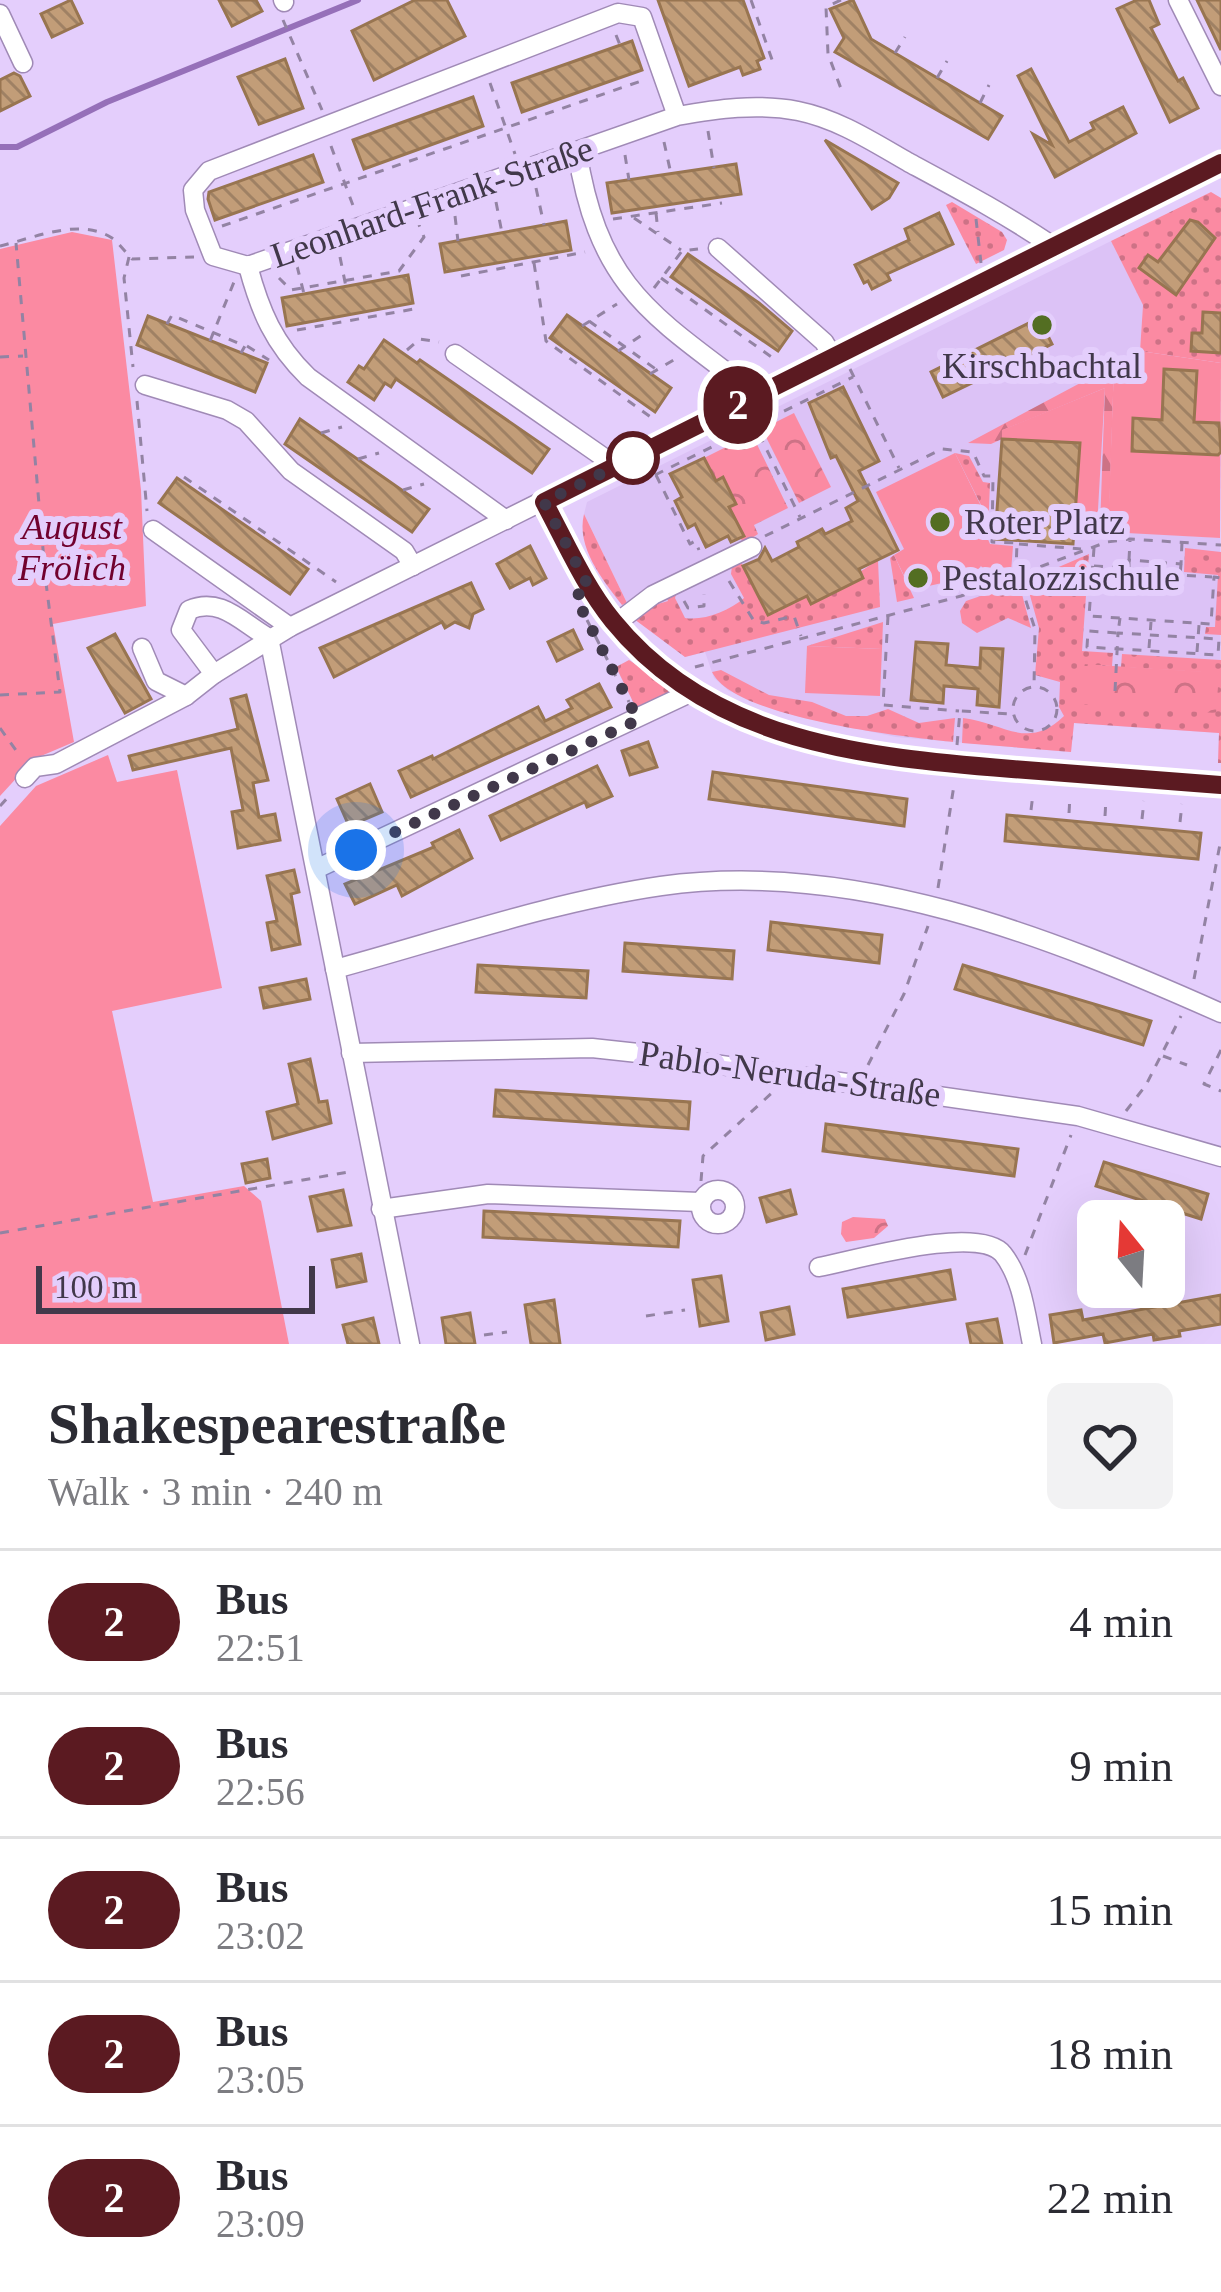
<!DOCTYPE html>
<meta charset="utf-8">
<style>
:root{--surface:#fff;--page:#f2f2f3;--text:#2b2b33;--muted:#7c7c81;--line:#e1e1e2}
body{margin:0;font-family:Georgia,serif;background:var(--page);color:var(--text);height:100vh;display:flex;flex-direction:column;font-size:45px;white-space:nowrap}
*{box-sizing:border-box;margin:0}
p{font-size:39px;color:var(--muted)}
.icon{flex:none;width:66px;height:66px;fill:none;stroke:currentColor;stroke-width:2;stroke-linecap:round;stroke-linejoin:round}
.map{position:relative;height:1344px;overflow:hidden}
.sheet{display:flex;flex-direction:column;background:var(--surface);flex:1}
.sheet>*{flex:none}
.badge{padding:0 24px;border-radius:39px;font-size:42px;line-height:78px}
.needle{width:78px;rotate:342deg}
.fabs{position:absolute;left:1077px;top:1200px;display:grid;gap:24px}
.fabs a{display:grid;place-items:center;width:108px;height:108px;border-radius:18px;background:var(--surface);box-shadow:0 12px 48px #0002;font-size:60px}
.scale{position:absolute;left:36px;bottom:30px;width:279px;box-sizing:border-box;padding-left:12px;border:6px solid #41384a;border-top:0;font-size:33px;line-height:42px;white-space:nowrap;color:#41384a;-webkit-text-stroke:9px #e4cefc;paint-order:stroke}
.you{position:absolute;width:60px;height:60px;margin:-30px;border:9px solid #fff;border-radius:50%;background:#1a73e8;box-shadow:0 0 0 18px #1a73e833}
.map>.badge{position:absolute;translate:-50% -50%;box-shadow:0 0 0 6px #fff}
.round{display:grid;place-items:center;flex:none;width:126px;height:126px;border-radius:18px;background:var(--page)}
.summary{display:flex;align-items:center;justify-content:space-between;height:204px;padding:0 48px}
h1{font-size:57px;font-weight:700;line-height:90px}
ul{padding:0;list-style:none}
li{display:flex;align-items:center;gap:36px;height:144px;padding:0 48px;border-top:3px solid var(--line)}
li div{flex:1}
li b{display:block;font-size:45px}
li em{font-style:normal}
li .badge{min-width:132px;font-weight:700;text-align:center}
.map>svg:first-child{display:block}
</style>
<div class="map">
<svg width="1221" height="1344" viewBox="0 0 1221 1344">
<defs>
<pattern id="grass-dots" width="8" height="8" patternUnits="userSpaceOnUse" patternTransform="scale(3)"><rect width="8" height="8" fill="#fb8aa2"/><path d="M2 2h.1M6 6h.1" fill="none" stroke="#cd7286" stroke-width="1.8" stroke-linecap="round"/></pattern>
<pattern id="forest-firs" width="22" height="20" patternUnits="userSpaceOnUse" patternTransform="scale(3)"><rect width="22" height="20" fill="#fb8aa2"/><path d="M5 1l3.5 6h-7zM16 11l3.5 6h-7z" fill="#cd7286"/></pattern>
<pattern id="park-crowns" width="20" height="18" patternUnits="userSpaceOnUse" patternTransform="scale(3)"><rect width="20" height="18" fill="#fb8aa2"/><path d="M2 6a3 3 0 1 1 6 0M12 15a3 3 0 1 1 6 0" fill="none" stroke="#cd7286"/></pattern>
<pattern id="building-back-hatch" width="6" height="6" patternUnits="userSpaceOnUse" patternTransform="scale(3)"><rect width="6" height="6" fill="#c29d78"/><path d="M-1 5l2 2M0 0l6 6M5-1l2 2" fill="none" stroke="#9f8164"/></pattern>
</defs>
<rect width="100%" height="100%" fill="#e4cefc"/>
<polygon fill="#dcc2f6" points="1111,241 1143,305 1140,351 1114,366 1108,531 1220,538 1221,763 1218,763 1219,733 1074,723 1071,752 896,737 796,716 729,691 714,678 705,652 685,657 655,634 627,603 584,514 587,502"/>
<g fill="url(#grass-dots)">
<polygon points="1211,192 1221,198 1221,363 1140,351 1143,305 1111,241"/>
<polygon points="952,202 1002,232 1007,240 1004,250 976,264 946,205"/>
<polygon points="955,453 969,456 983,482 990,483 989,507 982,507"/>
<path d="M584 514 627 603 622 605C602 579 576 547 584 514Z"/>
<polygon points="1185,548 1221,552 1221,635 1205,634 1206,627 1215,627 1218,575 1184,572"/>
<path d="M1089 554 1082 651 1113 653 1112 666 1083 665 1218 673 1121 667 1122 654 1221 660V763H1218L1219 733 1074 723 1071 752 962 743 963 718C1004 723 1028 751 1064 716L1059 707 1060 682 1035 675 1039 628 1026 581Z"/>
<polygon points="894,555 914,598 897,602 890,558"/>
<path d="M740 560 768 615 807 596 811 604 878 560 880 607 685 657 634 619 638 610 668 601 665 594 677 592 675 598 685 618C704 621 729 611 744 598L731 574 732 566Z"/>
<polygon points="1019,583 1031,628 1008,618 977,633 962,623 960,611 966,601"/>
<polygon points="883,622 882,649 807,646"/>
<polygon points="629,660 669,686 668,694 638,712 616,667"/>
<path d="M721 670 769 695 812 702 846 716H867L888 709 919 723 955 718 953 742C903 737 734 718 712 672Z"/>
</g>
<polygon fill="url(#forest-firs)" points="1114,365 1109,518 1100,518 1100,527 1105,388 1003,430 1002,439 991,444 968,443"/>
<g fill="url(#park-crowns)">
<polygon points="794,413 831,487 799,503 762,429"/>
<polygon points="752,434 788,508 754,525 758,534 743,544 729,507 735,504 722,478 716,481 704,458"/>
<polygon points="1083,664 1219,673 1216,713 1081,704"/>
<polygon points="853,1217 885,1219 888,1226 874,1238 846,1242 841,1234 842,1222"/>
</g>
<g fill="#fb8aa2">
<polygon points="72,232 112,240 141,490 146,606 53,624 74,742 34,759 0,796 0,249"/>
<polygon points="1140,351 1221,363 1220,538 1108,532 1114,365"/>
<polygon points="1105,388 1097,527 1075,525 1079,444 1002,439 1002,430"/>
<polygon points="955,453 981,506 989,507 987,537 990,544 1013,546 1011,572 991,578 981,566 973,576 911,590 894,555 904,549 876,492"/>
<polygon points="807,646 882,649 880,696 805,693"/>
<polygon points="108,755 117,782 177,770 222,988 112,1011 153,1202 244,1186 261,1201 289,1344 0,1344 0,826 36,786"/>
</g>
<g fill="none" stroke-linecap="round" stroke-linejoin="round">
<polyline stroke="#9670b9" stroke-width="6" points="0,147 17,147 107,102 358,0"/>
</g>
<g fill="url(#building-back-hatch)" stroke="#987551" stroke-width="3">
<polygon points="71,0 82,23 52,37 41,14"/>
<polygon points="219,0 256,0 262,11 232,26"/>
<polygon points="415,0 447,0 465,36 374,80 352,31"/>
<polygon points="658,0 743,0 764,58 757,61 760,69 743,75 740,67 689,86"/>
<polygon points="853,0 871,39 1002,116 988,139 835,52 844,38 830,9"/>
<polygon points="1137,0 1149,0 1159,24 1151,28 1178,81 1183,78 1198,108 1170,122 1117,9"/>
<polygon points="1197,0 1221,0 1221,50"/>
<polygon points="632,41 642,70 522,112 512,83"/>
<polygon points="285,59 303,108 259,124 238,77"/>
<polygon points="1031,69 1069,142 1094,129 1091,123 1123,107 1136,133 1055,177 1033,134 1052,145 1018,76"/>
<polygon points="14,73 20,76 30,96 0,111 0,80"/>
<polygon points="473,97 483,126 364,169 353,140"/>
<polygon points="825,140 898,183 889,198 872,209"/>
<polygon points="313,155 323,182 215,220 208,199 209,192"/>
<polygon points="736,164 741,194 612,213 607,183"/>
<polygon points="939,213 953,244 887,274 890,280 872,289 868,281 864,283 855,265 909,240 905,229"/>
<polygon points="1190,220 1198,222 1215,238 1176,295 1139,268 1148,255 1158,262"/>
<polygon points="566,221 571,250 445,272 440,244"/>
<polygon points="688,254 759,303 792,331 778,351 671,277"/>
<polygon points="408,275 413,303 287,326 282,298"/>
<polygon points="1203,312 1221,313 1221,353 1191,351 1192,333 1202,333"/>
<polygon points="567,315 671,388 655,412 550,338"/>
<polygon points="148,316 267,363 255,392 137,345"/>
<polygon points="1039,318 1052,344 943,397 931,372"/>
<polygon points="384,340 417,363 420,360 549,449 532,473 396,379 391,387 385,383 374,400 348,382 359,366 364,369"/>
<polygon points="1164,369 1197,371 1194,422 1219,423 1221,452 1218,455 1132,451 1133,418 1162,420"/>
<polygon points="843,387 879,461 859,471 898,550 859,569 863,578 811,604 807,596 768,615 743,566 759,559 765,548 772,561 799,547 797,542 809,536 822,529 825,534 852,521 846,508 858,501 836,456 831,458 809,403"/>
<polygon points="300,419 429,509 412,532 285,444"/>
<polygon points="1002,439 1080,443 1073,544 995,539"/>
<polygon points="704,458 716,481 723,477 736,504 729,507 744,536 731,542 728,536 706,547 695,524 688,528 675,501 682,497 670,474"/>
<polygon points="177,478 308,569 290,594 159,503"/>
<polygon points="530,546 546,578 533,585 530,578 510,588 497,564"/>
<polygon points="471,583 483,609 473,614 469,628 455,622 445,628 442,622 334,677 320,648"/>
<polygon points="573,630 582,649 557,661 548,642"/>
<polygon points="115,634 151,699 125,713 88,648"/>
<polygon points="916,642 948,644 946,665 980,668 981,648 1003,649 999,707 977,705 978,689 944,686 943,703 911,700"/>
<polygon points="599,684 611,707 411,797 399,771 432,756 433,759 538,707 545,721 572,708 567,700"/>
<polygon points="246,695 268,780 253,783 259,817 275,814 280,840 238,848 232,812 243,810 231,748 133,770 129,756 238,729 231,699"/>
<polygon points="648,742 657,767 630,775 622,751"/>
<polygon points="597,766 612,796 587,807 585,802 501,840 490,816"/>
<polygon points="713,772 907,799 904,826 709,799"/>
<polygon points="370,784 382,812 349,826 337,799"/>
<polygon points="1007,815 1201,833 1198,859 1005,841"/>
<polygon points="459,830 472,858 402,896 397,885 355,904 345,884 434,847 432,843"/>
<polygon points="294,870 299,892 291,894 300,944 272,950 267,923 277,921 267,876"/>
<polygon points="771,922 882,935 879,963 768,950"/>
<polygon points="625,943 734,951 732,979 623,971"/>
<polygon points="478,965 588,971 586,998 476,992"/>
<polygon points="963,965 1151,1021 1143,1045 955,989"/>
<polygon points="306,979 310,999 264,1008 260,988"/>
<polygon points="310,1059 319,1102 327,1101 331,1123 273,1139 267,1112 298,1104 289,1064"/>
<polygon points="496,1090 690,1102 688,1129 494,1116"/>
<polygon points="826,1124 1018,1149 1014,1176 823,1151"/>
<polygon points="267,1159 270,1178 246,1183 242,1164"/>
<polygon points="1104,1162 1208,1194 1201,1219 1096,1186"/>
<polygon points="343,1190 351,1225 318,1231 310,1197"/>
<polygon points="790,1190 796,1214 767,1222 760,1198"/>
<polygon points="484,1211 680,1221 678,1247 483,1237"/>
<polygon points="361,1254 366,1281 337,1287 332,1260"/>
<polygon points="950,1270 955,1299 848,1317 843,1289"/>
<polygon points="721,1276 728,1321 700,1326 693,1280"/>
<polygon points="1221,1295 1221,1324 1179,1331 1180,1336 1154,1340 1153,1334 1105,1343 1103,1334 1054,1343 1050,1315 1081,1310 1083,1320"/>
<polygon points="554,1300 560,1344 531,1344 525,1305"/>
<polygon points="789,1307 794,1334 766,1340 761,1313"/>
<polygon points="470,1313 475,1344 446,1344 442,1318"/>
<polygon points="373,1318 379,1344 348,1344 343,1325"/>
<polygon points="997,1319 1002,1344 971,1344 967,1324"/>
</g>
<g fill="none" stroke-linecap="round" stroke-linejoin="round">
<defs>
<g id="minor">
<polyline points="283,0 284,2"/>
<polyline points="1178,0 1221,86"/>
<polyline points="0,14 23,63"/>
<path d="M677 116 642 17 618 13 209 171 193 190 195 210 213 256 248 266 677 116C717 109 757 103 798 111 838 119 873 142 908 162 958 189 1007 215 1054 247"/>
<path d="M577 151C599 290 654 316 757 395"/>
<polyline points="718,248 824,342 833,357"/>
<path d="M248 266C260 311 274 344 308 377L506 520"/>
<polyline points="455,354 616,466"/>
<polyline points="145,385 227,410 246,421 291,471 404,551 413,566"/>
<path d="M544 503C565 543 584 585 613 621 712 743 866 757 1012 769 1081 774 1151 779 1221 785"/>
<polyline points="153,530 290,627"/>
<polyline points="615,624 653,595 752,547"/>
<polyline points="269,638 410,1344"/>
<polyline points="142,648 156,681 186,696"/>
<path d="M214 674 181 630 189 610C221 596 242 623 269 638"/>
<polyline points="25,778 35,767 56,764 186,696 214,674 290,627 1221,163"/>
<polyline points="316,869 694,691"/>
<path d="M335 969C442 940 551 902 661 886 854 859 1048 936 1221 1013"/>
<polyline points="351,1053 592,1048 638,1053 1078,1116 1221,1157"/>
<circle cx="718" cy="1207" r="17"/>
<polyline points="381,1209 488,1194 700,1202"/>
<path d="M819 1267C856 1260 979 1224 1003 1254 1022 1278 1026 1315 1032 1344"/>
</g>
</defs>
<use href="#minor" stroke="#a08ab6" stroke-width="21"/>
<g stroke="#9383a3" stroke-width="3" stroke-dasharray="9 9" stroke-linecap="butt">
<polyline points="751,0 775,68"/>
<polyline points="841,0 826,7 828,54 843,94"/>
<polyline points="283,20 322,110"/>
<polyline points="616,35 620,45"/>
<polyline points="895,53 905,37"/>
<polyline points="937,78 947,61"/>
<polyline points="490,83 515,154"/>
<polyline points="980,103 989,85"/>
<polyline points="708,131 714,168"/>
<polyline points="664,142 671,174"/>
<polyline points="331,146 355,211"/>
<polyline points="625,155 629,180"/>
<polyline points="536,188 544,225"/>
<polyline points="496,202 502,233"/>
<polyline points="656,213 658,232"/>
<polyline points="455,216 458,241"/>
<polyline points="634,218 681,250"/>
<polyline points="613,219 722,203"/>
<polyline points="976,219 981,263"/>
<polyline points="222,226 644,80"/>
<path d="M0 246C34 238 80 217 112 238 120 244 125 252 132 259L194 257"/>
<polyline points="129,257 124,278 133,367"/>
<polyline points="340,257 346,287"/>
<polyline points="534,263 546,341 656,421"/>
<polyline points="297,266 304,294"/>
<polyline points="461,276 585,252"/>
<polyline points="279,278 291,290 399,271 424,237 419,225"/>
<polyline points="661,278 777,361"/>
<polyline points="654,288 682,251 698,249"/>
<polyline points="589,321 657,370"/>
<polyline points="167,324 172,315 245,346 241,353"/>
<polyline points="582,326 617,304"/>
<polyline points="297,330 414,309"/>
<polyline points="210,341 234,282"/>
<polyline points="247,346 269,360"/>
<polyline points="407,350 420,339 439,342"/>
<polyline points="618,351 645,333"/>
<polyline points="0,357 23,356"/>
<polyline points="850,369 899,468"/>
<polyline points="650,374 677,358"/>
<polyline points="137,401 147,511"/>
<polyline points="751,418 800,517"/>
<polyline points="321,433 342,427"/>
<polyline points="358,459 379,453"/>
<polyline points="655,475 853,377"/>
<polyline points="656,475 690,544 695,541 699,550"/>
<polyline points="184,477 336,582"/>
<polyline points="403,490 424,484"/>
<polyline points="765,536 942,449 973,452 984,476 993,476 992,542 1017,543 1016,570 1035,629 1034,687"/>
<polyline points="1019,544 1081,549"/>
<polyline points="1094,548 1089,616 1211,624 1214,577 1221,578"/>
<polyline points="1129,560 1130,541"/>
<polyline points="1181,564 1180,575 1212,577"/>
<polyline points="1094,566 1129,568 1129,560 1181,564 1182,542"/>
<polyline points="729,581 754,621 764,623 794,616 801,636"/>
<polyline points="684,601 688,608 704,606 704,594"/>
<polyline points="888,616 883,705 959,711"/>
<polyline points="587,620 629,702"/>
<polyline points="1149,648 1151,622"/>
<polyline points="1197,652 1199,625"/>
<polyline points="695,667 961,596 1107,542 1130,539 1221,545"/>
<circle cx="1035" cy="709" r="22"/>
<polyline points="1115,691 1118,633 1219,639 1218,655 1087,647 1088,631 1118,633 1120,618"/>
<polyline points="0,695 60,692 46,583 16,243"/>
<polyline points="0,728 20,756"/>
<polyline points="957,745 960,711 1013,714"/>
<polyline points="0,806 11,794"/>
<polyline points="1031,810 1033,794"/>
<polyline points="1069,813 1070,796"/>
<polyline points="1105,816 1106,799"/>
<polyline points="1142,819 1144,801"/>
<polyline points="1180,822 1182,804"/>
<polyline points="938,888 954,785"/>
<polyline points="1194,979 1221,839"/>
<polyline points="1221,1050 1204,1084 1221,1091"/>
<polyline points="1163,1056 1187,1065"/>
<polyline points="868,1065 904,994 928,926"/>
<polyline points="1126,1111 1146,1085 1181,1016"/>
<polyline points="701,1181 703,1156 774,1091"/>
<polyline points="0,1233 354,1171"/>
<polyline points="1025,1255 1071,1135"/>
<polyline points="646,1316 685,1310"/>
<polyline points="484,1335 507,1332"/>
</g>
<use href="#minor" stroke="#fff" stroke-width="18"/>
</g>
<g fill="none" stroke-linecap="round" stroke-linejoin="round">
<defs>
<path id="line" d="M1221 163 544 502C566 543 584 585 613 621 712 743 866 757 1012 769 1081 774 1151 780 1221 785"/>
</defs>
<use href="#line" stroke="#fff" stroke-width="27"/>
<use href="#line" stroke="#5b1a21" stroke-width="18"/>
<polyline stroke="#41384a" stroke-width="12" stroke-dasharray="0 21.6" points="356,850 638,720 575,596 590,589 544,502 633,458"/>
</g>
<g fill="#536e22" stroke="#e4cefc" stroke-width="4.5">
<circle cx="1042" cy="325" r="12"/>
<circle cx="940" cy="522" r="12"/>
<circle cx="918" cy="578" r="12"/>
</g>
<circle fill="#fff" stroke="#5b1a21" stroke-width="6" cx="633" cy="458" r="24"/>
<g text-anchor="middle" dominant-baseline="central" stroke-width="12" stroke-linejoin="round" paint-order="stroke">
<g font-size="36" fill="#41384a" stroke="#e4cefc">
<text transform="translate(432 202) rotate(-19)">Leonhard-Frank-Straße</text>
<text transform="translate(790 1074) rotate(8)">Pablo-Neruda-Straße</text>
</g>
<g font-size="36" fill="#41384a" stroke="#e4cefc" text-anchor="start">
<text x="1042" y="366" text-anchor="middle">Kirschbachtal</text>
<text x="964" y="522">Roter Platz</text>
<text x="942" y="578">Pestalozzischule</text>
</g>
<g font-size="36" font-style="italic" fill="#71012e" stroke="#e4cefc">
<text x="72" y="527">August<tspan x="72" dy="41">Frölich</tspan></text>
</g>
</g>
</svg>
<div class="fabs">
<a><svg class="needle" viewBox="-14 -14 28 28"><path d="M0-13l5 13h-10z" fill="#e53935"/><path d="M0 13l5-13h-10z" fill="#7c7c81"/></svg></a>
</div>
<div class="scale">100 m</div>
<div class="you" style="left:356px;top:850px"></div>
<b class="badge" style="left:738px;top:405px;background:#5b1a21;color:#fff">2</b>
</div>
<section class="sheet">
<div class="summary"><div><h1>Shakespearestraße</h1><p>Walk · 3 min · 240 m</p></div><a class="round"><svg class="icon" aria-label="heart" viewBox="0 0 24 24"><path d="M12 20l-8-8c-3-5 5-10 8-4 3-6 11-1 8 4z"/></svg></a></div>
<ul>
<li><span class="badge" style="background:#5b1a21;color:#fff">2</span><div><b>Bus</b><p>22:51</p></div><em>4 min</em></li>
<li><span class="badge" style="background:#5b1a21;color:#fff">2</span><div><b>Bus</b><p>22:56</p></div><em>9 min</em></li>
<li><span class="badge" style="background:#5b1a21;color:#fff">2</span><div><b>Bus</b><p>23:02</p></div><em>15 min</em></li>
<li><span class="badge" style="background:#5b1a21;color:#fff">2</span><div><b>Bus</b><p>23:05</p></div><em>18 min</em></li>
<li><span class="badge" style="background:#5b1a21;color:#fff">2</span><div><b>Bus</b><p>23:09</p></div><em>22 min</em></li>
</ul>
</section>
